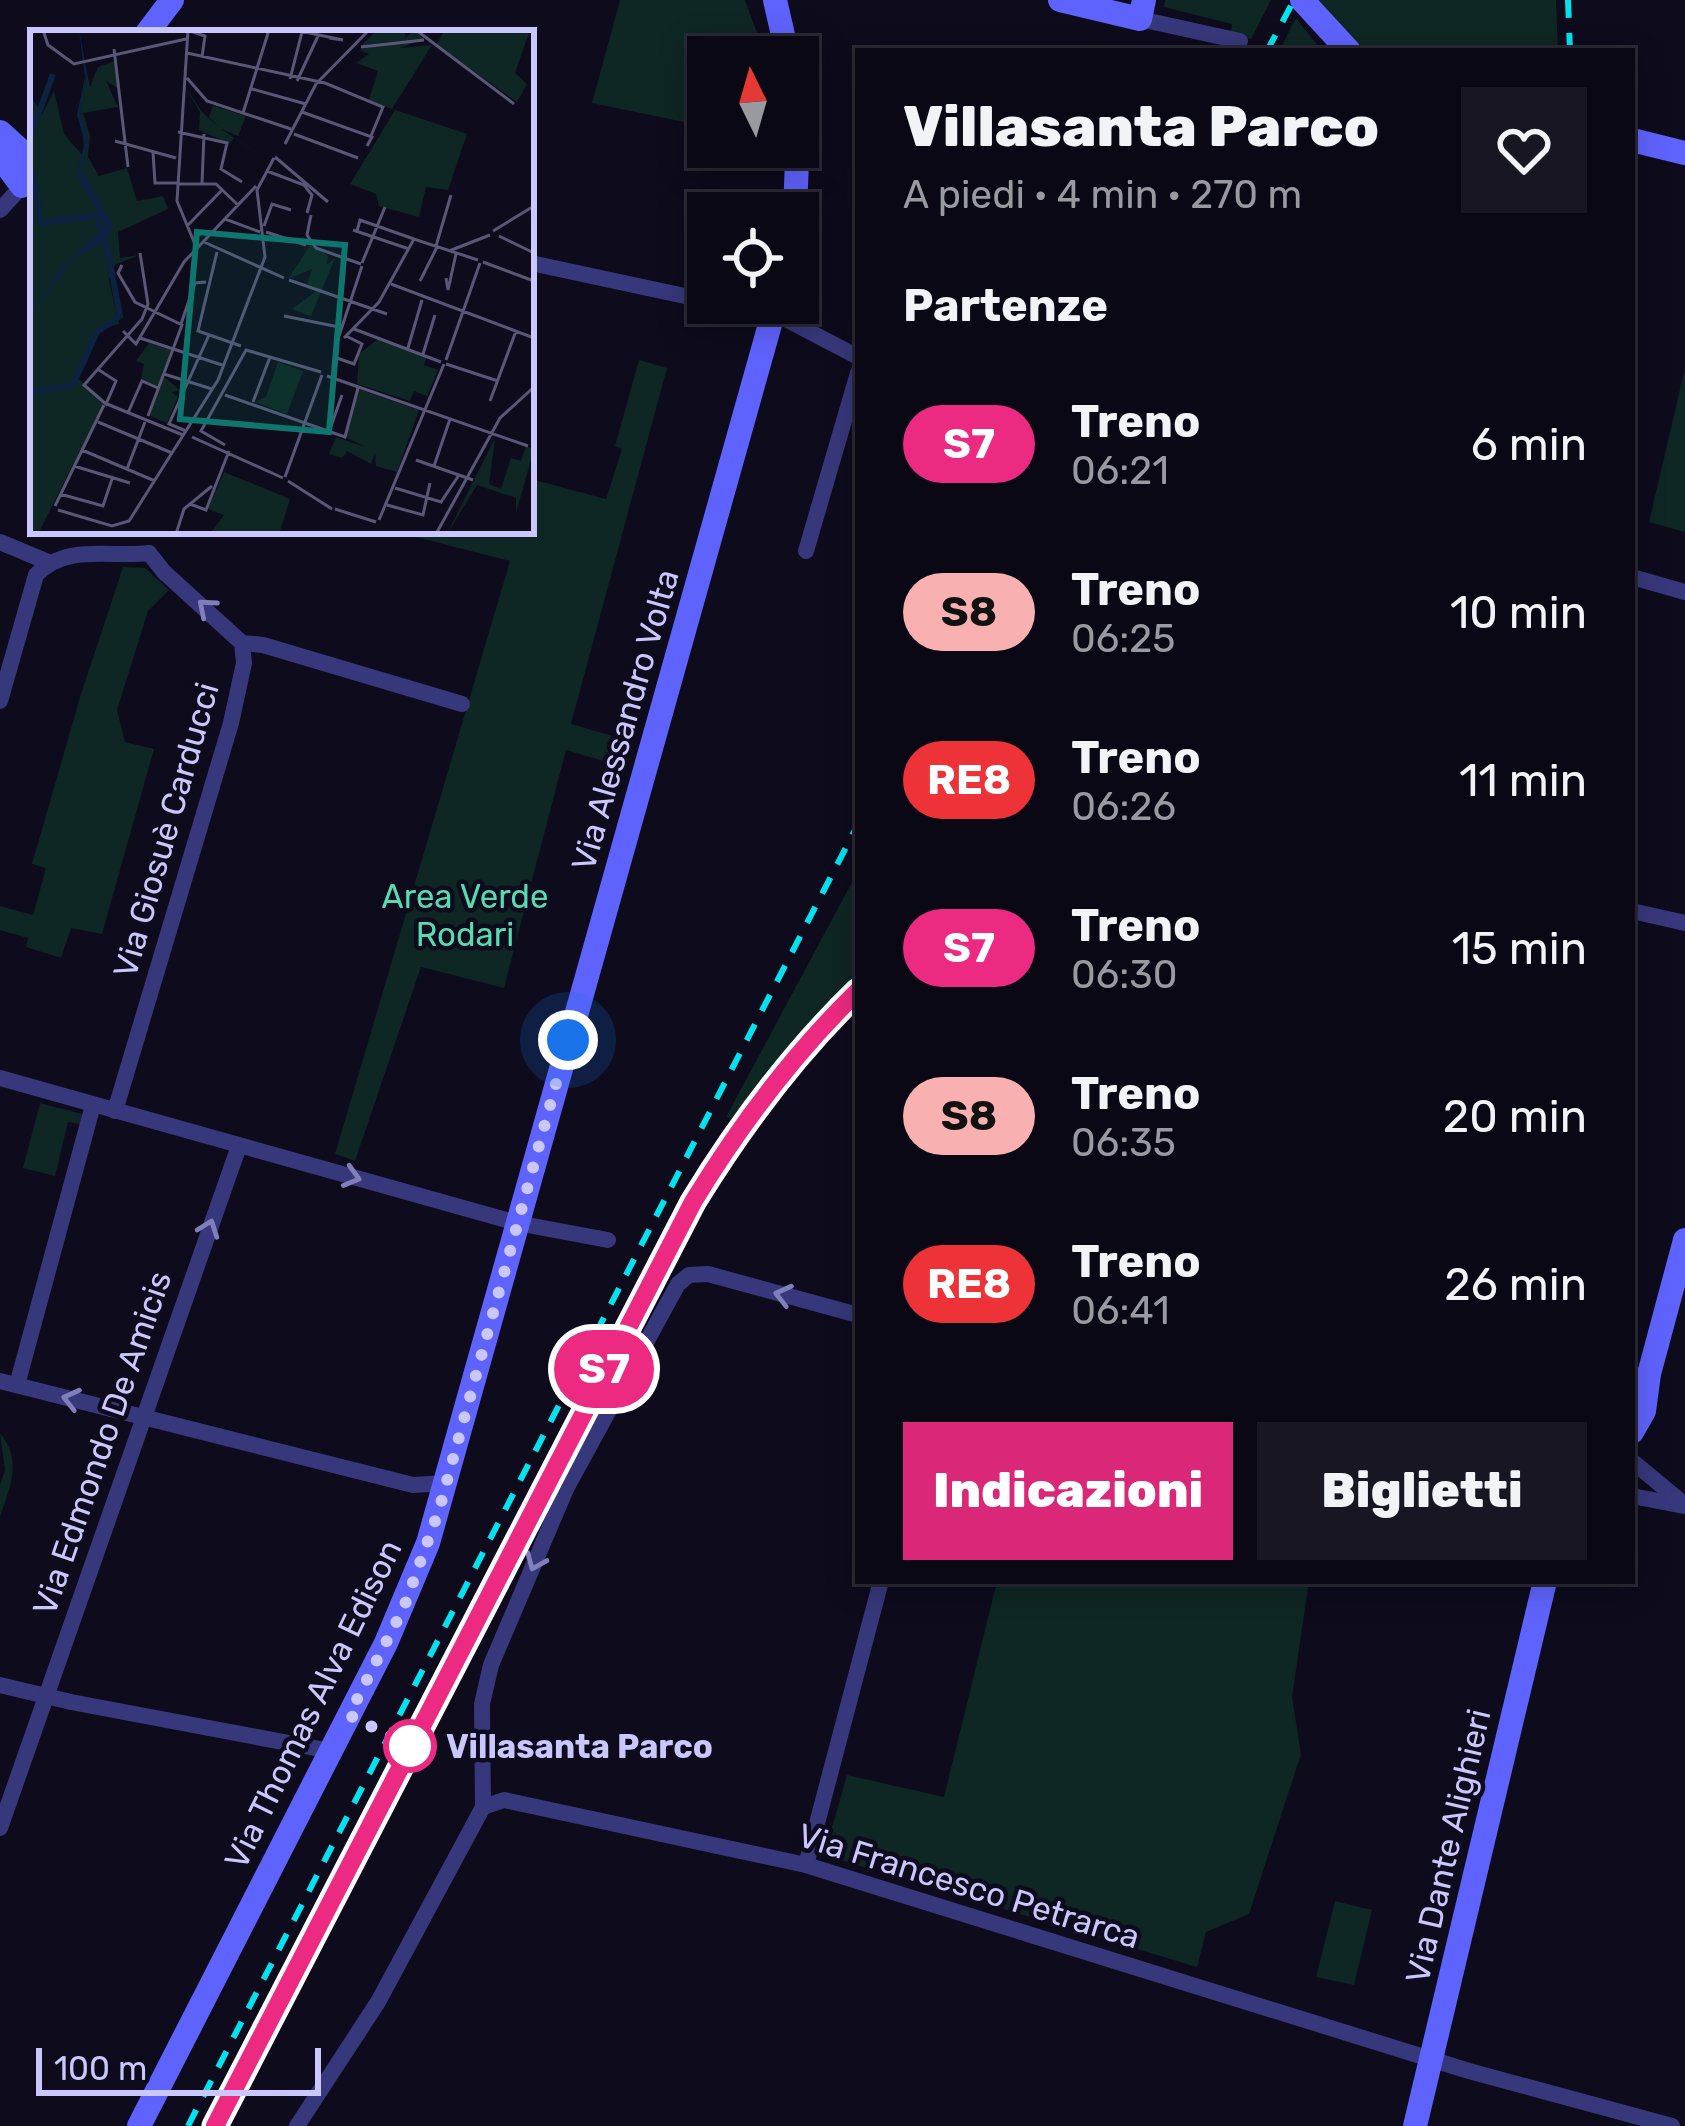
<!DOCTYPE html>
<html lang="it">
<meta charset="utf-8">
<style>
:root{--surface:#0a0815;--page:#181622;--text:#f1f3f6;--muted:#999aa0;--line:#2a2934;--accent:#db2777}
body{margin:0;font-family:Rubik,sans-serif;background:var(--page);color:var(--text);height:100vh;display:flex;flex-direction:column;font-size:45px;white-space:nowrap}
*{box-sizing:border-box;margin:0}
p{font-size:39px;color:var(--muted)}
.icon{flex:none;width:66px;height:66px;fill:none;stroke:currentColor;stroke-width:2;stroke-linecap:round;stroke-linejoin:round}
.map{position:relative;flex:1;overflow:hidden}
.panel{position:absolute;left:855px;top:48px;width:780px;height:1536px;display:flex;flex-direction:column;background:var(--surface);border-radius:0px;box-shadow:0 6px 30px #0003,0 0 0 3px var(--line)}
.panel>*{flex:none}
.badge{padding:0 24px;border-radius:39px;font-size:42px;line-height:78px}
.needle{width:78px;rotate:355deg}
.controls{position:absolute;left:687px;top:36px;display:grid;gap:24px}
.controls a{display:grid;place-items:center;width:132px;height:132px;border-radius:0px;background:var(--surface);box-shadow:0 6px 30px #0003,0 0 0 3px var(--line);font-size:60px}
.scale{position:absolute;left:36px;bottom:30px;width:285px;box-sizing:border-box;padding-left:12px;border:6px solid #cac7fe;border-top:0;font-size:33px;line-height:42px;white-space:nowrap;color:#cac7fe;-webkit-text-stroke:9px #0d0b1c;paint-order:stroke}
.you{position:absolute;width:60px;height:60px;margin:-30px;border:9px solid #fff;border-radius:50%;background:#1a73e8;box-shadow:0 0 0 18px #1a73e833}
.map>.badge{position:absolute;translate:-50% -50%;box-shadow:0 0 0 6px #fff}
h2{padding:0 48px;font-size:45px;line-height:108px}
.round{display:grid;place-items:center;flex:none;width:126px;height:126px;border-radius:0px;background:var(--page)}
.overview{display:flex;align-items:center;justify-content:space-between;height:204px;padding:0 48px}
h1{font-size:57px;font-weight:800;line-height:90px}
.primary-button{display:flex;gap:24px;margin-top:auto;padding:24px 48px}
.primary-button a{flex:1;height:138px;border-radius:0px;background:var(--accent);color:#fff;font-size:48px;font-weight:800;line-height:138px;text-align:center}
.primary-button a+a{background:var(--page);color:var(--text)}
ul{padding:0;list-style:none}
li{display:flex;align-items:center;gap:36px;height:168px;padding:0 48px}
li div{flex:1}
li b{display:block;font-size:45px}
li em{font-style:normal}
li .badge{min-width:132px;font-weight:700;text-align:center}
.map>svg:first-child{display:block}
</style>
<div class="map">
<svg width="1685" height="2126" viewBox="0 0 1685 2126">
<rect width="100%" height="100%" fill="#0d0b1c"/>
<g fill="#0e2624">
<polygon points="620,0 745,0 766,57 708,57 708,127 592,103"/>
<polygon points="1165,0 1271,0 1251,39 1230,36 1232,24 1164,7"/>
<polygon points="1316,0 1556,0 1558,51 1366,51"/>
<polygon points="1296,18 1322,51 1279,51"/>
<polygon points="639,360 667,368 571,724 633,742 627,768 566,750 504,988 421,967 355,1161 335,1154 510,561 392,531 531,531 531,479 606,499 622,449 615,446"/>
<polygon points="1685,368 1685,532 1649,522"/>
<polygon points="123,567 145,568 169,590 148,611 117,710 125,742 154,749 102,934 71,928 61,958 26,947 28,938 0,930 0,906 33,915 46,868 32,864 81,694"/>
<polygon points="858,871 858,983 823,1015 736,1121 726,1117"/>
<polygon points="40,1103 82,1114 80,1124 68,1122 55,1176 23,1168"/>
<path d="M0 1433C23 1461 10 1486 0 1517V1485L5 1470Z"/>
<polygon points="997,1581 1309,1581 1292,1697 1301,1754 1249,1914 1206,1932 1197,1967 824,1855 847,1775 944,1797"/>
<polygon points="1335,1901 1372,1910 1354,1985 1316,1977"/>
</g>
<g fill="none" stroke-linecap="round" stroke-linejoin="round">
<g stroke="#37377b" stroke-width="16">
<polyline points="1140,19 1240,41"/>
<polyline points="0,210 22,186"/>
<polyline points="531,263 708,301"/>
<polyline points="718,303 774,313 858,357"/>
<polyline points="0,542 48,562"/>
<polyline points="806,551 858,373"/>
<polyline points="1632,577 1685,592"/>
<polyline points="242,643 263,645 462,704"/>
<path d="M0 701 36 575C66 543 110 558 149 553"/>
<polyline points="1632,911 1685,923"/>
<polyline points="0,1078 517,1223 608,1240"/>
<polyline points="115,1111 231,723 244,663 242,643 164,572 149,553"/>
<polyline points="0,1381 413,1485 446,1483"/>
<polyline points="17,1385 93,1105"/>
<polyline points="1632,1461 1685,1505"/>
<polyline points="1632,1496 1684,1506"/>
<polyline points="0,1685 71,1702 331,1751"/>
<polyline points="483,1807 504,1800 806,1865 1469,2071 1672,2126"/>
<polyline points="0,1828 239,1146"/>
<polyline points="806,1865 881,1581"/>
<polyline points="297,2126 378,2002 483,1807 482,1704 491,1665 566,1489 678,1284 689,1275 708,1274 858,1315"/>
</g>
<g stroke="#5f63fd" stroke-width="24">
<polyline points="775,0 788,57"/>
<polyline points="1060,0 1140,19 1144,0"/>
<polyline points="1302,0 1349,51"/>
<polyline points="147,33 172,0"/>
<polyline points="0,132 33,162"/>
<polyline points="1632,140 1685,153"/>
<polyline points="0,157 22,186 33,173"/>
<polyline points="795,213 798,133"/>
<polyline points="1632,1432 1644,1411 1649,1374 1685,1240"/>
<polyline points="139,2126 386,1643 428,1543 776,303"/>
<polyline points="1415,2126 1545,1581"/>
</g>
<g stroke="#02e3ef" stroke-width="6" stroke-dasharray="18 15" stroke-linecap="butt">
<polyline points="1568,0 1570,51"/>
<polyline points="1267,51 1294,0"/>
<polyline points="188,2126 858,824"/>
<path d="M215 2126 693 1202C739 1125 793 1054 858 991"/>
</g>
</g>
<defs><path id="oneway-chevron" d="M-2-3.5L2.5 0L-2 3.5" fill="none" stroke-width="1.6" stroke-linecap="round" stroke-linejoin="round" transform="scale(3)"/></defs>
<g stroke="#807fbc">
<use href="#oneway-chevron" transform="translate(206 607) rotate(-139)"/>
<use href="#oneway-chevron" transform="translate(352 1177) rotate(16)"/>
<use href="#oneway-chevron" transform="translate(209 1228) rotate(-70)"/>
<use href="#oneway-chevron" transform="translate(783 1295) rotate(-166)"/>
<use href="#oneway-chevron" transform="translate(71 1399) rotate(-166)"/>
<use href="#oneway-chevron" transform="translate(535 1562) rotate(113)"/>
</g>
<g fill="none" stroke-linecap="round" stroke-linejoin="round">
<defs>
<path id="line" d="M215 2126 693 1202C740 1125 793 1054 858 991"/>
</defs>
<use href="#line" stroke="#fff" stroke-width="27"/>
<use href="#line" stroke="#ed2a81" stroke-width="18"/>
<polyline stroke="#cac7fe" stroke-width="12" stroke-dasharray="0 21.6" points="410,1746 349,1715 404,1607 439,1510 568,1040"/>
</g>
<circle fill="#fff" stroke="#ed2a81" stroke-width="6" cx="410" cy="1746" r="24"/>
<g text-anchor="middle" dominant-baseline="central" stroke-width="9" stroke-linejoin="round" paint-order="stroke">
<g font-size="33" fill="#cac7fe" stroke="#0d0b1c">
<text transform="translate(625 720) rotate(-74)">Via Alessandro Volta</text>
<text transform="translate(166 830) rotate(-74)">Via Giosuè Carducci</text>
<text transform="translate(102 1443) rotate(-71)">Via Edmondo De Amicis</text>
<text transform="translate(313 1704) rotate(-64)">Via Thomas Alva Edison</text>
<text transform="translate(1448 1846) rotate(-77)">Via Dante Alighieri</text>
<text transform="translate(969 1886) rotate(17)">Via Francesco Petrarca</text>
</g>
<g font-size="33" fill="#55dcb3" stroke="#0d0b1c">
<text x="465" y="896">Area Verde<tspan x="465" dy="38">Rodari</tspan></text>
</g>
<g font-size="33" font-weight="bold" fill="#cac7fe" stroke="#0d0b1c" text-anchor="start">
<text x="446" y="1746">Villasanta Parco</text>
</g>
</g>
<g transform="translate(30 30)">
<rect width="504" height="504" fill="#0d0b1c"/>
<path d="M348 0H374L376 8 384 0 394 9 370 18 402 15 362 79 339 70 348 41 326 33 339 24 329 20 359 12 330 16ZM415 0H500L485 43 497 54 487 72 406 15ZM85 31 89 59 76 51 88 77 53 83 60 106 58 127 69 146 97 138 107 171 133 166 138 179 88 202 90 228 109 225 85 235 79 250 89 294 69 299 46 346 74 373 8 504H0V65L12 84 24 61 34 104 55 128 50 80 57 42 60 57 68 37ZM154 55 172 82 190 98 179 87 183 76 216 86 208 106 191 99 238 130 204 108 200 114 169 100 170 82ZM365 80 437 104 418 160 396 157 389 187 349 176 346 164 320 154ZM281 214 298 226 297 235 305 228 281 286 262 279 289 259 277 254 282 239 258 249ZM348 309 397 327 394 335 408 340 397 366 384 361 380 371 327 354 329 324ZM119 313 141 320 132 345 151 361 142 362 148 367 137 393 120 386 129 357 111 349 114 334 106 331ZM248 332 273 341 257 384 225 372 236 367ZM328 359 389 380 367 442 346 436 345 423 341 434 317 421 312 428 299 424 306 407 335 417 316 407ZM465 408 459 454 471 459 481 428 491 431 496 416 504 419 486 483V468L447 455 417 504ZM194 442 260 469 249 504H180L194 485 178 479Z" fill="#0e2624"/>
<path d="M49 0 57 42 50 83 59 112 51 139 83 194 78 210 45 227 0 285 32 236 76 195 46 146 55 113 47 85 55 47Z" fill="#0c2240"/>
<path fill="none" stroke="#0c2240" stroke-width="6" d="M0 107 23 44M2 140 11 193 67 185 72 201M0 362 43 355 67 302 90 286 76 212"/>
<path fill="none" stroke="#595676" stroke-width="3" d="M13 0 18 15 44 34 156 9M158 0 147 171 167 219M265 0 313 10 299 8M386 0 484 74M160 1 175 6 172 27M331 17 394 10M84 19 98 137M157 23 295 53 353 77 341 106M157 48 177 71 261 99M260 49 272 2M267 51 288 6M222 59 276 74M272 82 342 107 337 116M213 83 239 0M148 102 197 113 191 139 212 152M264 104 328 128M85 111 146 128M255 114 286 54 339 0M123 122 125 153H147M245 127 298 172M237 141 274 155 282 165 277 183M148 154H186L208 175M172 154 174 104M281 185 277 205 286 218 331 234M195 189 230 202M157 196 192 160M234 196 242 174 261 180M323 200 379 219M327 201 330 190 384 209M463 201 504 176M236 202 276 215M469 206 504 223M174 212 254 248M406 216 421 165M419 221 460 205M187 222 168 301 211 316M453 232 504 251M332 233 355 177M92 235 88 243 105 272 152 295 118 386M416 248 418 260 426 224M259 250 357 284M390 251 407 217M361 254 504 308M254 286 309 297M151 294 165 253 176 252M324 299 411 332M93 301 106 314 154 232 226 156M309 306 332 236M110 308 195 336M314 308 349 272 384 209 448 230M378 318 392 270M393 324 405 285M304 327 324 334 332 314 316 306M416 330 450 233M416 334 468 351M69 340 86 351 76 374 54 355 112 289 118 274 110 223M134 344 182 359M297 346 498 416M195 365 315 407 328 358M460 371 486 301M223 372 240 327M77 374 153 405M98 383 112 351 128 358M68 392 142 423M156 401 139 394 179 305M299 402 312 365M162 407 253 448M195 415 171 401 216 320 291 342M52 420 125 451M386 430 443 450M44 436 100 453M404 436 420 389M97 439 115 392M255 447 292 345M258 451 302 479M365 458 411 472 429 445M30 464 73 476 83 446M160 474 176 480 199 421M357 475 393 485 400 453M25 476 74 375M305 479 346 492M28 480 82 496 99 491 188 350 235 227 227 160 244 128M349 490 414 334M146 504 154 479 182 456M406 504 470 388 504 357"/>
<path fill="#0f766e" fill-opacity="0.15" stroke="#0f766e" stroke-width="6" d="M167 202 315 215 299 402 150 389Z"/>
<rect width="504" height="504" fill="none" stroke="#cac7fe" stroke-width="6"/>
</g>
</svg>
<div class="controls">
<a><svg class="needle" viewBox="-14 -14 28 28"><path d="M0-13l5 13h-10z" fill="#e53935"/><path d="M0 13l5-13h-10z" fill="#999aa0"/></svg></a>
<a><svg class="icon" aria-label="locate" viewBox="0 0 24 24"><circle cx="12" cy="12" r="6"/><path d="M12 2v4M12 18v4M2 12h4M18 12h4"/></svg></a>
</div>
<div class="scale">100 m</div>
<div class="you" style="left:568px;top:1040px"></div>
<b class="badge" style="left:604px;top:1369px;background:#ed2a81;color:#fff">S7</b>
<section class="panel">
<div class="overview"><div><h1>Villasanta Parco</h1><p>A piedi · 4 min · 270 m</p></div><a class="round"><svg class="icon" aria-label="heart" viewBox="0 0 24 24"><path d="M12 20l-8-8c-3-5 5-10 8-4 3-6 11-1 8 4z"/></svg></a></div>
<h2>Partenze</h2>
<ul>
<li><span class="badge" style="background:#ed2a81;color:#fff">S7</span><div><b>Treno</b><p>06:21</p></div><em>6 min</em></li>
<li><span class="badge" style="background:#f8b1b0;color:#111">S8</span><div><b>Treno</b><p>06:25</p></div><em>10 min</em></li>
<li><span class="badge" style="background:#ee3338;color:#fff">RE8</span><div><b>Treno</b><p>06:26</p></div><em>11 min</em></li>
<li><span class="badge" style="background:#ed2a81;color:#fff">S7</span><div><b>Treno</b><p>06:30</p></div><em>15 min</em></li>
<li><span class="badge" style="background:#f8b1b0;color:#111">S8</span><div><b>Treno</b><p>06:35</p></div><em>20 min</em></li>
<li><span class="badge" style="background:#ee3338;color:#fff">RE8</span><div><b>Treno</b><p>06:41</p></div><em>26 min</em></li>
</ul>
<div class="primary-button"><a>Indicazioni</a><a>Biglietti</a></div>
</section>
</div>
